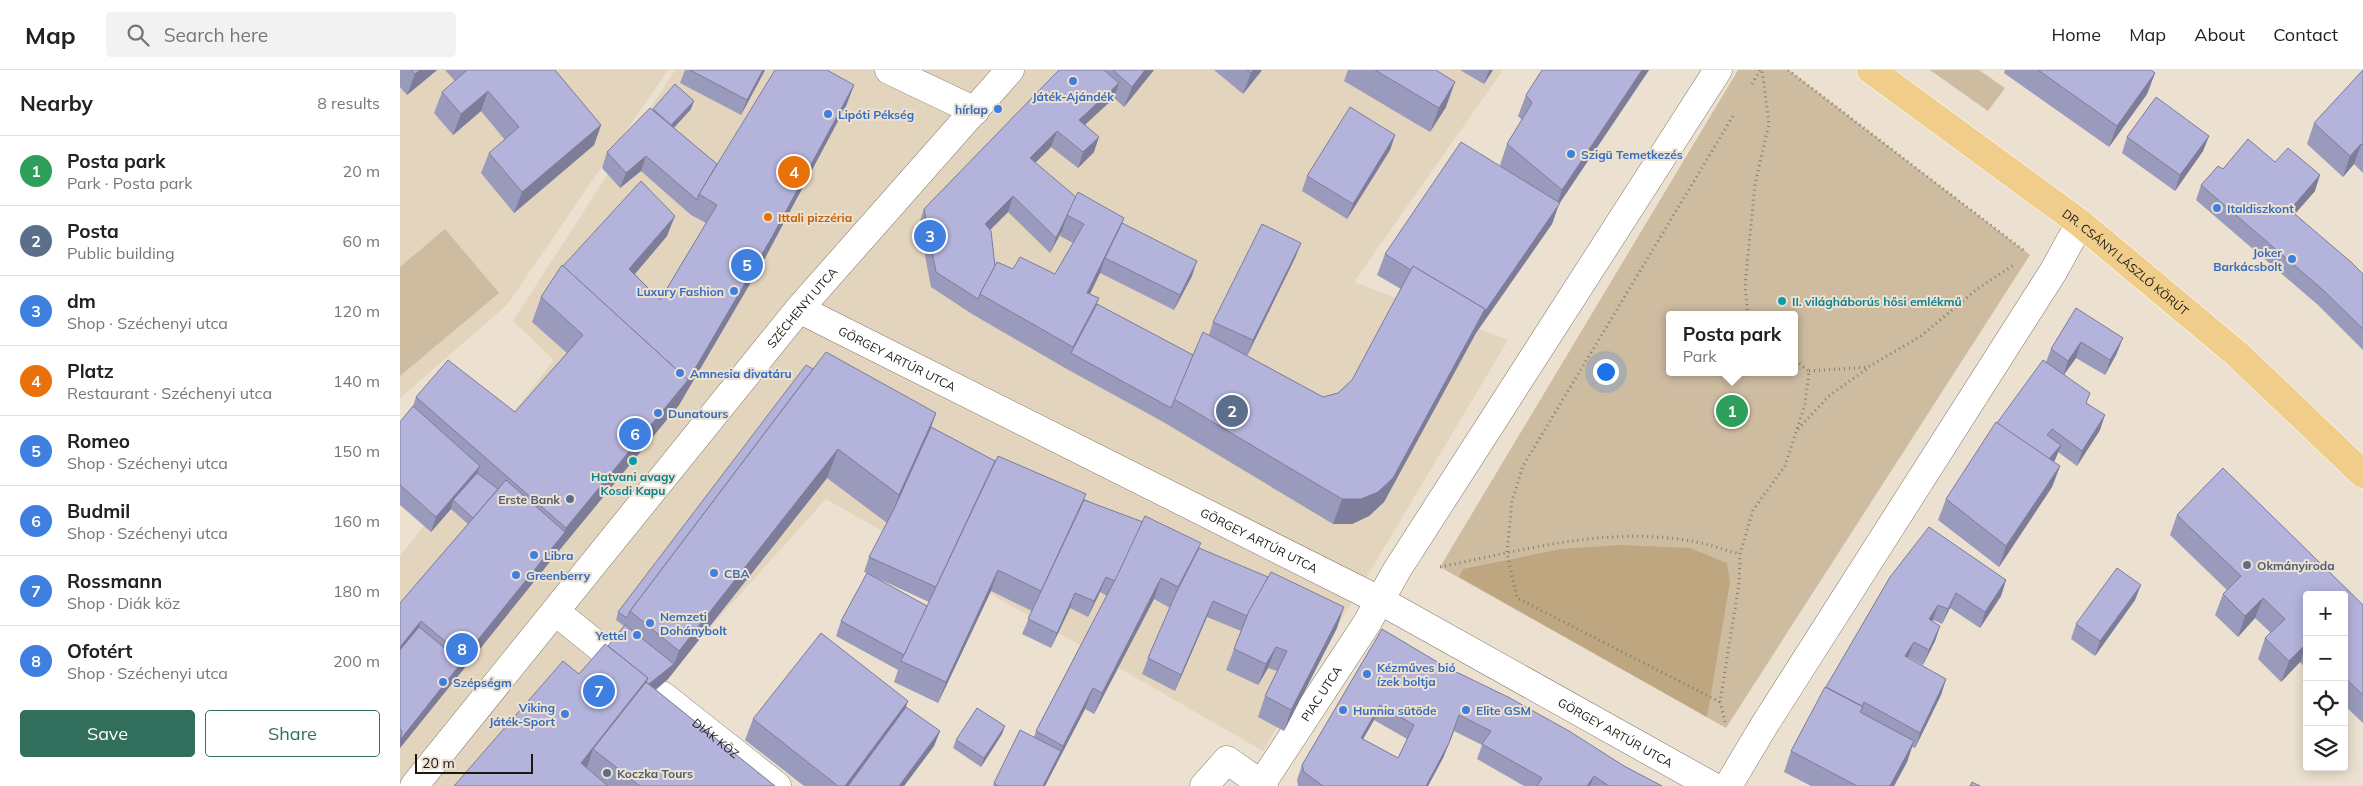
<!DOCTYPE html>
<meta charset="utf-8">
<style>
:root{--surface:#fff;--page:#f2f2f2;--text:#222;--muted:#767676;--line:#e0e0e0;--accent:#316f5c}
body{margin:0;font-family:Mulish,sans-serif;background:var(--page);color:var(--text)}
.controls{position:absolute;right:15px;bottom:15px;display:grid;overflow:hidden;border-radius:5px;box-shadow:0 2px 12px #0003}
.controls button{width:45px;height:45px;display:grid;place-items:center;padding:0;border:0;border-bottom:1px solid var(--line);background:var(--surface);color:var(--text);font:25px sans-serif}
.scale{position:absolute;left:15px;bottom:12px;width:118px;box-sizing:border-box;padding-left:5px;border:2px solid #1c1812;border-top:0;font-size:14px;line-height:18px;white-space:nowrap;color:#1c1812;-webkit-text-stroke:4px #ece1d0;paint-order:stroke}
.you{position:absolute;left:1205px;top:301px;width:18px;height:18px;margin:-12px;border:4px solid #fff;border-radius:50%;background:#1a73e8;box-shadow:0 0 0 8px #1a73e833}
.badge{display:grid;place-items:center;width:32px;height:32px;border-radius:50%;background:var(--accent);color:#fff;font-size:16px;font-weight:700}
.pin{position:absolute;translate:-50% -50%;border:2px solid #fff;box-shadow:0 1px 5px #0006}
.popup{position:absolute;left:1266px;top:241px;width:132px;height:65px;box-sizing:border-box;display:grid;place-content:center;border-radius:5px;background:var(--surface);filter:drop-shadow(0 1px 4px #0005);font-size:16px;white-space:nowrap;color:var(--muted)}
.popup b{font-size:19px;color:var(--text)}
.popup::after{content:'';position:absolute;left:50%;top:100%;margin-left:-10px;border:10px solid transparent;border-top-color:var(--surface)}
.list{margin:0;padding:0;list-style:none}
h2{display:flex;justify-content:space-between;align-items:center;height:65px;margin:0;padding:0 20px;font-size:21px}
h2 small{font-size:16px;font-weight:400;color:var(--muted)}
.list li{display:grid;grid-template-columns:32px 1fr auto;gap:15px;align-items:center;box-sizing:border-box;height:70px;padding:0 20px;border-top:1px solid var(--line)}
.list b{display:block;font-size:19px;white-space:nowrap}
.list p{margin:0;font-size:16px;white-space:nowrap;color:var(--muted)}
.list em{font-size:16px;font-style:normal;color:var(--muted)}
.actions{display:flex;gap:10px;padding:15px 20px}
.actions a{flex:1;padding:11px 0;border:1px solid var(--accent);border-radius:5px;text-align:center;font-size:18px;color:var(--accent)}
.actions .main{background:var(--accent);color:#fff}
.icon{flex:none;width:28px;height:28px;fill:none;stroke:currentColor;stroke-width:2;stroke-linecap:round;stroke-linejoin:round}
.map{position:relative;flex:none;width:1963px;height:716px;overflow:hidden}
header{display:flex;align-items:center;gap:30px;box-sizing:border-box;height:70px;padding:0 25px;background:var(--surface);border-bottom:1px solid var(--line)}
header strong{font-size:24px}
nav{display:flex;gap:28px;margin-inline-start:auto;font-size:18px}
.search{width:350px;height:45px;background:var(--page);display:flex;align-items:center;gap:12px;box-sizing:border-box;padding:0 18px;border-radius:5px;color:var(--muted);font-size:19px}
main{display:flex}
aside{flex:1;background:var(--surface)}
.map>svg:first-child{display:block}
.built{fill:#e3d4be}
.green{fill:#cebca1;fill-rule:evenodd}
.forest{fill:#bea681}
.lines{fill:none;stroke-linecap:round;stroke-linejoin:round}
.minor-casing{stroke:#82786a;stroke-width:29}
.major-casing{stroke:#fff;stroke-width:29}
.path{stroke:#827b6f;stroke-width:3;stroke-dasharray:1 4;stroke-linecap:butt}
.minor{stroke:#fff;stroke-width:28}
.major{stroke:#f0cd8a;stroke-width:28}
.wall{fill:#9a9abc;fill-rule:evenodd}
.shaded-wall{fill:#7d7d99}
.building{fill:#b3b3db;stroke:#7d7d99;fill-rule:evenodd}
.shop-dot{fill:#3f7fe0;stroke:#ece1d0;stroke-width:2}
.food-dot{fill:#e8710a;stroke:#ece1d0;stroke-width:2}
.culture-dot{fill:#0f9aa8;stroke:#ece1d0;stroke-width:2}
.service-dot{fill:#5c6f8a;stroke:#ece1d0;stroke-width:2}
.labels{text-anchor:middle;dominant-baseline:central;stroke-width:4;stroke-linejoin:round;paint-order:stroke}
.shop-label{font-size:12px;font-weight:bold;fill:#366cbe;stroke:#ece1d0;text-anchor:start}
.food-label{font-size:12px;font-weight:bold;fill:#c56008;stroke:#ece1d0;text-anchor:start}
.street-label{font-size:12px;fill:#1c1812;stroke:#ece1d0}
.culture-label{font-size:12px;font-weight:bold;fill:#0d838f;stroke:#ece1d0;text-anchor:start}
.service-label{font-size:12px;font-weight:bold;fill:#4e5e75;stroke:#ece1d0;text-anchor:start}
</style>
<header>
<strong>Map</strong>
<div class="search"><svg class="icon" aria-label="search" viewBox="0 0 24 24"><circle cx="10" cy="10" r="6"/><path d="M15 15l6 6"/></svg>Search here</div>
<nav><a>Home</a><a>Map</a><a>About</a><a>Contact</a></nav>
</header>
<main>
<aside>
<h2>Nearby<small>8 results</small></h2>
<ul class="list">
<li><span class="badge" style="background:#2e9e5b">1</span><div><b>Posta park</b><p>Park · Posta park</p></div><em>20 m</em></li>
<li><span class="badge" style="background:#5c6f8a">2</span><div><b>Posta</b><p>Public building</p></div><em>60 m</em></li>
<li><span class="badge" style="background:#3f7fe0">3</span><div><b>dm</b><p>Shop · Széchenyi utca</p></div><em>120 m</em></li>
<li><span class="badge" style="background:#e8710a">4</span><div><b>Platz</b><p>Restaurant · Széchenyi utca</p></div><em>140 m</em></li>
<li><span class="badge" style="background:#3f7fe0">5</span><div><b>Romeo</b><p>Shop · Széchenyi utca</p></div><em>150 m</em></li>
<li><span class="badge" style="background:#3f7fe0">6</span><div><b>Budmil</b><p>Shop · Széchenyi utca</p></div><em>160 m</em></li>
<li><span class="badge" style="background:#3f7fe0">7</span><div><b>Rossmann</b><p>Shop · Diák köz</p></div><em>180 m</em></li>
<li><span class="badge" style="background:#3f7fe0">8</span><div><b>Ofotért</b><p>Shop · Széchenyi utca</p></div><em>200 m</em></li>
</ul>
<div class="actions"><a class="main">Save</a><a>Share</a></div>
</aside>
<div class="map">
<svg width="1963" height="716" viewBox="0 0 1963 716">
<rect width="100%" height="100%" fill="#ece1d0"/>
<!-- built -->
<g class="built">
<path d="M0 0H268L107 235 0 328Z"/>
<path d="M275 0H1103L954 212 1108 270 863 681 426 429 167 716H0V486L154 290 113 251Z"/>
</g>
<!-- green -->
<g class="green">
<path d="M1338 0H1389L1630 185 1326 658 1040 497ZM1270 245H1394V302H1270Z"/>
<path d="M1530 0H1579L1605 18 1588 41Z"/>
<path d="M45 159 99 223 0 306V197Z"/>
</g>
<!-- forest -->
<path class="forest" d="M1219 475 1290 478 1327 493 1330 512 1307 647 1059 507 1063 499 1161 479Z"/>
<g class="lines">
<defs>
<g id="minor">
<path d="M489 0 575 41"/>
<path id="s1" d="M399 239 981 531 1312 716"/>
<path d="M156 542 208 584"/>
<path id="s2" d="M262 625 377 716"/>
<path id="s3" d="M14 716 399 239 610 0"/>
<path d="M804 716 827 690 864 716"/>
<path id="s4" d="M860 716 967 553 997 500 1318 0"/>
<path d="M1328 716 1365 654 1653 202 1680 153"/>
</g>
<g id="major">
<path id="s5" d="M1471 0 1680 153 1837 284 1963 404"/>
</g>
</defs>
<!-- minor casing -->
<use href="#minor" class="minor-casing"/>
<!-- major casing -->
<use href="#major" class="major-casing"/>
<!-- path -->
<g class="path">
<path d="M1388 0 1626 182"/>
<path d="M1352 14 1360 0"/>
<path d="M1348 245 1345 216 1355 114 1369 54 1362 0"/>
<path d="M1409 301 1468 297 1521 266 1577 219 1615 194"/>
<path d="M1398 359 1429 326 1468 298"/>
<path d="M1040 497C1124 480 1205 456 1292 471 1308 474 1324 480 1340 484"/>
<path d="M1320 632 1117 528 1107 483 1112 431 1123 396 1333 46"/>
<path d="M1325 652 1320 632 1339 514 1340 484 1353 440 1385 396 1405 334 1409 301 1394 290"/>
</g>
<!-- minor -->
<use href="#minor" class="minor"/>
<!-- major -->
<use href="#major" class="major"/>
</g>
<!-- wall -->
<g class="wall">
<path d="M0 0H37L7 25 0 17Z"/>
<path d="M45 0H155L201 55 194 75 114 143 81 103 89 83 105 70 81 41 53 65 34 43 42 22 55 11Z"/>
<path d="M285 0H365L341 45 280 13Z"/>
<path d="M659 0H754L724 37 714 28 685 54 694 82 678 98 651 77 635 93 676 127 724 148 722 153 792 206 774 240 700 203 690 224 699 228 697 234 793 285 809 265 813 252 901 173 895 188 847 286 923 327 938 323 952 310 1001 219 977 205 985 184 1105 100 1100 95 1107 74 1122 50 1118 46 1126 25 1249 0 1159 134 1152 154 1076 263 984 432 969 446 952 454H933L765 353 665 298 572 244 531 217 519 154 524 139ZM608 142 650 183 662 161 660 166 673 173 655 204 613 199 595 196 590 160Z"/>
<path d="M814 0H862L843 24Z"/>
<path d="M948 0H1036L1046 37 1030 62 944 11Z"/>
<path d="M1060 0H1093L1084 14Z"/>
<path d="M1605 0H1751L1755 3 1747 24 1709 77 1604 3Z"/>
<path d="M1963 0V103L1954 94 1943 107 1907 74 1914 53Z"/>
<path d="M454 15 446 36 365 188 279 335 157 483 0 678V533L68 454 51 439 31 462 0 435V352L13 336 16 327 115 342 167 283 132 252 141 227 163 196 267 166 235 204 260 230 306 153 291 145 241 101 220 118 202 98 207 82 253 39H291L274 58 317 94Z"/>
<path d="M995 65 990 80 947 149 902 121 907 106Z"/>
<path d="M1809 66 1803 81 1775 121 1722 83 1727 67Z"/>
<path d="M1875 92 1915 121 1895 144 1963 204V280L1918 235 1796 130 1801 115Z"/>
<path d="M1676 238 1717 283 1705 305 1676 288 1664 304 1687 333 1700 360 1677 396 1658 382 1654 392 1660 396 1652 417 1599 497 1538 450 1546 429 1597 353 1646 292 1651 279Z"/>
<path d="M413 299 536 343 531 357 595 391 799 478 937 558 884 661 858 647 865 626 877 601 868 598 858 615 826 600 841 561 807 547 775 621 742 604 748 588 770 538 754 529 694 644 685 639 645 716H593L594 713 634 667 636 661 707 526 700 522 688 547 670 538 651 578 622 564 632 541 591 521 538 633 494 612 498 600 436 566 441 551 467 503 464 502 469 487 487 453 427 408 268 609 256 620 375 716H54L179 604 208 576 224 556 216 550 218 542ZM468 504 529 532 527 536Z"/>
<path d="M1823 398 1963 535V653L1944 635V525H1907V599L1900 592 1881 612 1858 589 1865 568 1871 563 1855 548 1838 567 1815 545 1823 524 1827 520 1770 465 1777 445Z"/>
<path d="M1490 507 1606 510 1601 526 1580 558 1550 538 1542 554 1533 550 1532 551 1540 556 1535 571 1523 595 1508 587V588L1546 609 1541 625 1515 678 1512 677 1507 692 1494 716H1411L1384 702 1391 681 1426 617Z"/>
<path d="M1735 530 1695 586 1671 569 1676 554Z"/>
<path d="M982 559 1044 596 1224 696 1262 716H1124L1077 689 1082 675 1054 661 1043 688 1028 716H898L897 710 902 695ZM974 650 1007 669 998 688 963 669Z"/>
<path d="M506 637 540 661 534 676 504 716H404L345 670 353 649Z"/>
<path d="M602 664 581 697 553 678 556 670Z"/>
</g>
<!-- shaded-wall -->
<g class="shaded-wall">
<path d="M20 0H37L7 25 15 4Z"/>
<path d="M363 0H365L341 45 347 30Z"/>
<path d="M745 0H754L724 37 732 17Z"/>
<path d="M853 0H862L843 24 851 3Z"/>
<path d="M1089 0H1093L1084 14Z"/>
<path d="M1242 0H1249L1159 134 1152 154 1076 263 984 432 969 446 952 454H933L942 429 1085 239 1155 140 1162 120Z"/>
<path d="M1755 3 1747 24 1709 77 1717 56Z"/>
<path d="M1055 12 1046 37 1030 62 1039 38Z"/>
<path d="M719 13 714 28 674 65 679 50Z"/>
<path d="M454 15 446 36 365 188 279 335 157 483 166 458Z"/>
<path d="M88 21 81 41 53 65 61 44Z"/>
<path d="M294 31 291 39 268 64 271 55Z"/>
<path d="M201 55 194 75 114 143 122 122Z"/>
<path d="M657 61 651 77 624 104 630 88Z"/>
<path d="M995 65 990 80 947 149 953 134Z"/>
<path d="M1809 66 1803 81 1775 121 1780 105Z"/>
<path d="M699 67 694 82 678 98 683 82Z"/>
<path d="M1961 74 1954 94 1943 107 1950 86Z"/>
<path d="M246 86 241 101 220 118 226 103Z"/>
<path d="M1920 105 1915 121 1885 155 1890 140Z"/>
<path d="M613 126 608 142 580 170 585 154Z"/>
<path d="M275 146 267 166 222 219 229 199Z"/>
<path d="M667 146 662 161 650 183 656 168Z"/>
<path d="M724 148 717 168 705 188 700 203 680 244 687 223Z"/>
<path d="M901 173 895 188 847 286 853 270Z"/>
<path d="M797 191 792 206 774 240 780 225Z"/>
<path d="M1723 268 1717 283 1705 305 1710 290Z"/>
<path d="M1681 272 1676 288 1663 306 1668 291Z"/>
<path d="M536 343 526 372 489 454 499 425Z"/>
<path d="M1705 345 1700 360 1677 396 1682 381Z"/>
<path d="M1661 375 1655 390 1640 408 1646 393Z"/>
<path d="M438 379 427 408 268 609 239 633 244 618 274 594 279 581Z"/>
<path d="M80 396 74 411 53 430 51 439 31 462 36 447Z"/>
<path d="M1660 396 1652 417 1599 497 1606 476Z"/>
<path d="M165 462 157 483 0 678V670L62 592 64 587Z"/>
<path d="M598 500 591 521 538 633 546 612Z"/>
<path d="M706 507 700 522 688 547 694 531Z"/>
<path d="M761 508 754 529 694 644 702 623Z"/>
<path d="M1606 510 1601 526 1580 558 1585 542Z"/>
<path d="M1741 515 1735 530 1695 586 1700 571Z"/>
<path d="M675 523 670 538 651 578 657 563Z"/>
<path d="M1556 523 1550 538 1542 554 1548 539Z"/>
<path d="M1863 528 1855 548 1838 567 1845 546Z"/>
<path d="M813 531 807 547 775 621 781 605Z"/>
<path d="M1538 535 1533 550 1524 564 1529 549Z"/>
<path d="M944 537 937 558 884 661 891 640Z"/>
<path d="M21 551 14 572 0 589V577Z"/>
<path d="M1540 556 1535 571 1523 595 1529 580Z"/>
<path d="M1514 572 1508 587 1500 602 1505 586Z"/>
<path d="M1907 573 1900 592 1881 612 1889 591Z"/>
<path d="M876 577 868 598 858 615 866 594Z"/>
<path d="M248 608 239 633 193 679 186 700 181 693Z"/>
<path d="M1546 609 1541 625 1515 678 1520 663Z"/>
<path d="M693 618 685 639 645 716H643Z"/>
<path d="M508 631 501 652 453 716H445Z"/>
<path d="M980 635 974 650 955 683 961 668Z"/>
<path d="M605 656 602 664 581 697 584 688Z"/>
<path d="M540 661 534 676 504 716H499Z"/>
<path d="M1054 661 1043 688 1028 716H1026Z"/>
<path d="M1514 671 1507 692 1494 716H1490Z"/>
<path d="M1194 706 1190 716H1187Z"/>
</g>
<!-- building -->
<g class="building">
<path d="M11 0H20L15 4Z"/>
<path d="M67 0H155L201 55 122 122 89 83 119 57 88 21 61 44 42 22Z"/>
<path d="M290 0H363L347 30Z"/>
<path d="M375 0H427L454 15 372 167 286 314 288 310 163 196 241 111 275 146 229 199 260 230 317 135 299 124Z"/>
<path d="M659 0H704L719 13 679 50 699 67 683 82 657 61 630 88 676 127 656 168 613 126 585 154 591 161 595 196 580 224 578 229 536 202 524 139Z"/>
<path d="M713 0H745L732 17Z"/>
<path d="M847 0H853L851 3Z"/>
<path d="M975 0H1036L1055 12 1039 38Z"/>
<path d="M1142 0H1242L1162 120 1107 74 1132 33 1126 25Z"/>
<path d="M1638 0H1751L1755 3 1717 56Z"/>
<path d="M1963 0V75L1961 74 1950 86 1914 53Z"/>
<path d="M275 14 294 31 271 55 253 39Z"/>
<path d="M1756 27 1809 66 1780 105 1727 67Z"/>
<path d="M950 37 995 65 953 134 907 106Z"/>
<path d="M250 38 317 94 299 124 297 130 246 86 226 103 207 82Z"/>
<path d="M1848 69 1875 92 1888 78 1920 105 1890 140 1951 192 1963 204V259L1923 220 1801 115 1818 96 1823 99Z"/>
<path d="M1061 72 1160 133 1084 243 1085 239 1013 196 1011 200 985 184Z"/>
<path d="M678 122 724 148 687 223 699 228 673 277 580 224 597 192 613 199 620 187 655 204 684 154 667 145Z"/>
<path d="M722 153 797 191 780 225 705 188Z"/>
<path d="M862 154 901 173 853 270 813 252Z"/>
<path d="M162 195 288 310 166 458 16 327 48 290 115 342 183 265 141 227Z"/>
<path d="M1013 196 1085 239 993 408 978 422 961 429H942L774 329 803 262 923 327 938 323 952 310Z"/>
<path d="M697 234 793 285 771 338 671 283Z"/>
<path d="M1676 238 1723 268 1710 290 1681 272 1668 291 1651 279Z"/>
<path d="M426 282 536 343 499 425 438 379 279 581 230 541Z"/>
<path d="M1643 290 1690 323 1686 333 1705 345 1682 381 1652 359 1647 365 1661 375 1649 389 1597 353Z"/>
<path d="M406 295 413 299 230 541 227 548 218 542Z"/>
<path d="M13 336 80 396 36 447 0 415V352Z"/>
<path d="M1596 352 1660 396 1606 476 1546 429Z"/>
<path d="M531 357 595 391 536 517 469 487 494 439Z"/>
<path d="M598 386 686 424 641 521 598 500 546 612 501 591Z"/>
<path d="M1823 398 1963 535V625L1944 607V525H1907V573L1889 591 1865 568 1885 549 1863 528 1845 546 1823 524 1841 506 1777 445Z"/>
<path d="M77 403 98 419 73 448 53 430Z"/>
<path d="M106 410 165 462 64 587 21 551 0 577V533Z"/>
<path d="M684 430 743 452 715 511 706 507 694 531 675 523 657 563 628 549Z"/>
<path d="M745 446 801 473 778 517 761 508 702 623 693 618 663 676 636 661 717 506Z"/>
<path d="M1529 457 1606 510 1585 542 1556 523 1548 539 1538 535 1529 549 1540 556 1529 580 1514 572 1505 586 1546 609 1520 663 1464 632 1462 636 1426 617 1490 507Z"/>
<path d="M799 478 868 507 847 546 813 531 781 605 748 588 776 523Z"/>
<path d="M1717 498 1741 515 1700 571 1676 554Z"/>
<path d="M871 502 944 537 891 640 865 626 887 581 876 577 866 594 834 579 849 541Z"/>
<path d="M467 503 527 536 504 585 441 551Z"/>
<path d="M225 555 274 594 249 614 246 612 248 608 208 576Z"/>
<path d="M19 557 62 592 0 670 2 661 0 659V580Z"/>
<path d="M982 559 1044 596 1108 627 1169 661 1224 696 1262 716H1209L1194 706 1187 716H1137L1142 708 1082 674 1091 661 1059 645 1049 673 1026 716H923L904 702 902 695ZM980 635 1014 655 998 688 961 668Z"/>
<path d="M421 563 508 631 445 716H438L353 649Z"/>
<path d="M205 574 248 608 181 693 208 716H54L163 591 179 604Z"/>
<path d="M246 612 375 716H240L193 679Z"/>
<path d="M1425 617 1463 637 1460 642 1514 671 1490 716H1457L1391 681Z"/>
<path d="M506 637 540 661 499 716H448Z"/>
<path d="M577 638 605 656 584 688 556 670Z"/>
<path d="M620 660 661 681 643 716H598L594 713Z"/>
<path d="M1572 712 1580 716H1570Z"/>
</g>
<!-- markers -->
<g class="shop-dot">
<circle cx="673" cy="11" r="5"/>
<circle cx="598" cy="39" r="5"/>
<circle cx="428" cy="44" r="5"/>
<circle cx="1171" cy="84" r="5"/>
<circle cx="1817" cy="138" r="5"/>
<circle cx="1892" cy="189" r="5"/>
<circle cx="334" cy="221" r="5"/>
<circle cx="280" cy="303" r="5"/>
<circle cx="258" cy="343" r="5"/>
<circle cx="134" cy="485" r="5"/>
<circle cx="314" cy="503" r="5"/>
<circle cx="116" cy="505" r="5"/>
<circle cx="250" cy="553" r="5"/>
<circle cx="237" cy="565" r="5"/>
<circle cx="967" cy="604" r="5"/>
<circle cx="43" cy="612" r="5"/>
<circle cx="943" cy="640" r="5"/>
<circle cx="1066" cy="640" r="5"/>
<circle cx="165" cy="644" r="5"/>
</g>
<circle class="food-dot" cx="368" cy="147" r="5"/>
<g class="culture-dot">
<circle cx="1382" cy="231" r="5"/>
<circle cx="233" cy="391" r="5"/>
</g>
<g class="service-dot">
<circle cx="170" cy="429" r="5"/>
<circle cx="1847" cy="495" r="5"/>
<circle cx="207" cy="703" r="5"/>
</g>
<g class="labels">
<!-- shop labels -->
<g class="shop-label">
<text x="673" y="26" text-anchor="middle">Játék-Ajándék</text>
<text x="588" y="39" text-anchor="end">hírlap</text>
<text x="438" y="44">Lipóti Pékség</text>
<text x="1181" y="84">Szigü Temetkezés</text>
<text x="1827" y="138">Italdiszkont</text>
<text x="1882" y="182" text-anchor="end">Joker<tspan x="1882" dy="14">Barkácsbolt</tspan></text>
<text x="324" y="221" text-anchor="end">Luxury Fashion</text>
<text x="290" y="303">Amnesia divatáru</text>
<text x="268" y="343">Dunatours</text>
<text x="144" y="485">Libra</text>
<text x="324" y="503">CBA</text>
<text x="126" y="505">Greenberry</text>
<text x="260" y="546">Nemzeti<tspan x="260" dy="14">Dohánybolt</tspan></text>
<text x="227" y="565" text-anchor="end">Yettel</text>
<text x="977" y="597">Kézműves bió<tspan x="977" dy="14">ízek boltja</tspan></text>
<text x="53" y="612">Szépségm</text>
<text x="155" y="637" text-anchor="end">Viking<tspan x="155" dy="14">Játék-Sport</tspan></text>
<text x="953" y="640">Hunnia sütöde</text>
<text x="1076" y="640">Elite GSM</text>
</g>
<!-- food labels -->
<g class="food-label">
<text x="378" y="147">Ittali pizzéria</text>
</g>
<!-- street labels -->
<g class="street-label">
<text stroke="none"><textPath href="#s5" startOffset="319">DR. CSÁNYI LÁSZLÓ KÖRÚT</textPath></text>
<text stroke="none"><textPath href="#s3" startOffset="616">SZÉCHENYI UTCA</textPath></text>
<text stroke="none"><textPath href="#s1" startOffset="110">GÖRGEY ARTÚR UTCA</textPath></text>
<text stroke="none"><textPath href="#s1" startOffset="515">GÖRGEY ARTÚR UTCA</textPath></text>
<text stroke="none"><textPath href="#s4" startOffset="111">PIAC UTCA</textPath></text>
<text stroke="none"><textPath href="#s1" startOffset="920">GÖRGEY ARTÚR UTCA</textPath></text>
<text stroke="none"><textPath href="#s2" startOffset="69">DIÁK KÖZ</textPath></text>
</g>
<!-- culture labels -->
<g class="culture-label">
<text x="1392" y="231">II. világháborús hősi emlékmű</text>
<text x="233" y="406" text-anchor="middle">Hatvani avagy<tspan x="233" dy="14">Kosdi Kapu</tspan></text>
</g>
<!-- service labels -->
<g class="service-label">
<text x="160" y="429" text-anchor="end">Erste Bank</text>
<text x="1857" y="495">Okmányiroda</text>
<text x="217" y="703">Koczka Tours</text>
</g>
</g>
</svg>
<div class="controls">
<button>+</button>
<button>−</button>
<button><svg class="icon" aria-label="locate" viewBox="0 0 24 24"><circle cx="12" cy="12" r="6"/><path d="M12 2v4M12 18v4M2 12h4M18 12h4"/></svg></button>
<button><svg class="icon" aria-label="layers" viewBox="0 0 24 24"><path d="M12 4l9 5-9 5-9-5zM3 14l9 5 9-5"/></svg></button>
</div>
<div class="scale">20 m</div>
<div class="you"></div>
<div class="pin badge" style="left:1332px;top:341px;background:#2e9e5b">1</div>
<div class="popup"><b>Posta park</b>Park</div>
<div class="pin badge" style="left:832px;top:341px;background:#5c6f8a">2</div>
<div class="pin badge" style="left:530px;top:166px;background:#3f7fe0">3</div>
<div class="pin badge" style="left:394px;top:102px;background:#e8710a">4</div>
<div class="pin badge" style="left:347px;top:195px;background:#3f7fe0">5</div>
<div class="pin badge" style="left:235px;top:364px;background:#3f7fe0">6</div>
<div class="pin badge" style="left:199px;top:621px;background:#3f7fe0">7</div>
<div class="pin badge" style="left:62px;top:579px;background:#3f7fe0">8</div>
</div>
</main>
